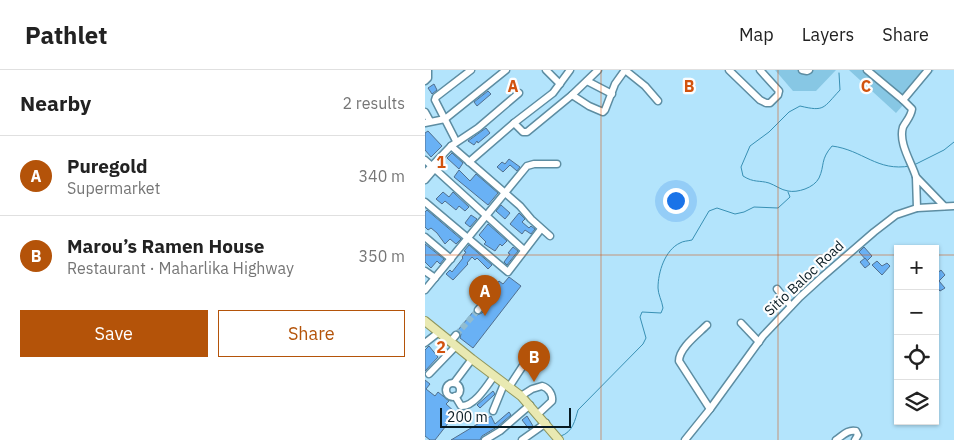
<!DOCTYPE html>
<meta charset="utf-8">
<style>
:root{--surface:#fff;--page:#f6f6f6;--text:#222;--muted:#767676;--line:#e0e0e0;--accent:#b45309}
body{margin:0;font-family:"IBM Plex Sans",sans-serif;background:var(--page);color:var(--text)}
.controls{position:absolute;right:15px;bottom:15px;display:grid;overflow:hidden;border-radius:0px;box-shadow:0 1px 4px #0004}
.controls button{width:45px;height:45px;display:grid;place-items:center;padding:0;border:0;border-bottom:1px solid var(--line);background:var(--surface);color:var(--text);font:25px sans-serif}
.scale{position:absolute;left:15px;bottom:12px;width:131px;box-sizing:border-box;padding-left:5px;border:2px solid #071a22;border-top:0;font-size:14px;line-height:18px;white-space:nowrap;color:#071a22;-webkit-text-stroke:4px #fdfdfd;paint-order:stroke}
.you{position:absolute;left:250px;top:130px;width:18px;height:18px;margin:-12px;border:4px solid #fff;border-radius:50%;background:#1a73e8;box-shadow:0 0 0 8px #1a73e833}
.badge{display:grid;place-items:center;width:32px;height:32px;border-radius:50%;background:var(--accent);color:#fff;font-size:16px;font-weight:700}
.pin{position:absolute;translate:-50% -41px;filter:drop-shadow(0 1px 2px #0008)}
.pin::after{content:'';position:absolute;top:26px;width:18px;height:15px;background:inherit;clip-path:polygon(0 0,100% 0,50% 100%)}
.list{margin:0;padding:0;list-style:none}
h2{display:flex;justify-content:space-between;align-items:center;height:65px;margin:0;padding:0 20px;font-size:21px}
h2 small{font-size:16px;font-weight:400;color:var(--muted)}
.list li{display:grid;grid-template-columns:32px 1fr auto;gap:15px;align-items:center;box-sizing:border-box;height:80px;padding:0 20px;border-top:1px solid var(--line)}
.list b{display:block;font-size:19px;white-space:nowrap}
.list p{margin:0;font-size:16px;white-space:nowrap;color:var(--muted)}
.list em{font-size:16px;font-style:normal;color:var(--muted)}
.actions{display:flex;gap:10px;padding:15px 20px}
.actions a{flex:1;padding:11px 0;border:1px solid var(--accent);border-radius:0px;text-align:center;font-size:18px;color:var(--accent)}
.actions .main{background:var(--accent);color:#fff}
.icon{flex:none;width:28px;height:28px;fill:none;stroke:currentColor;stroke-width:2;stroke-linecap:round;stroke-linejoin:round}
.map{position:relative;flex:none;width:529px;height:370px;overflow:hidden}
header{display:flex;align-items:center;gap:30px;box-sizing:border-box;height:70px;padding:0 25px;background:var(--surface);border-bottom:1px solid var(--line)}
header strong{font-size:24px}
nav{display:flex;gap:28px;margin-inline-start:auto;font-size:18px}
main{display:flex}
aside{flex:1;background:var(--surface)}
.map>svg:first-child{display:block}
.green{fill:#87c7e4}
.lines{fill:none;stroke-linecap:round;stroke-linejoin:round}
.stream{stroke:#3890b4;stroke-width:1}
.building{fill:#69b1f5;stroke:#506f8e}
.minor-tunnel{stroke:#91bcd0;stroke-width:6;stroke-dasharray:6 3;stroke-linecap:butt}
.minor-casing{stroke:#5d8da2;stroke-width:9}
.major-casing{stroke:#90975e;stroke-width:10}
.minor{stroke:#fff;stroke-width:6}
.major{stroke:#e9e9b2;stroke-width:8}
.grid{fill:none;stroke:#d2530e;stroke-width:1;stroke-opacity:0.55}
.labels{text-anchor:middle;dominant-baseline:central;stroke-width:4.5;stroke-linejoin:round;paint-order:stroke}
.street-label{font-size:14px;fill:#071a22;stroke:#fdfdfd}
.grid-label{font-size:16px;text-anchor:middle;font-weight:bold;fill:#d2530e;stroke:#fdfdfd;stroke-width:4.5;stroke-linejoin:round;paint-order:stroke}
</style>
<header>
<strong>Pathlet</strong>
<nav><a>Map</a><a>Layers</a><a>Share</a></nav>
</header>
<main>
<aside>
<h2>Nearby<small>2 results</small></h2>
<ul class="list">
<li><span class="badge">A</span><div><b>Puregold</b><p>Supermarket</p></div><em>340 m</em></li>
<li><span class="badge">B</span><div><b>Marou’s Ramen House</b><p>Restaurant · Maharlika Highway</p></div><em>350 m</em></li>
</ul>
<div class="actions"><a class="main">Save</a><a>Share</a></div>
</aside>
<div class="map">
<svg width="529" height="370" viewBox="0 0 529 370">
<rect width="100%" height="100%" fill="#b3e4fc"/>
<!-- green -->
<g class="green">
<path d="M350 0H411L391 21H368Z"/>
<path d="M424 0H509L471 43Z"/>
</g>
<g class="lines">
<!-- stream -->
<g class="stream">
<path d="M414 3 415 20C398 38 400 42 375 36L364 42 344 62 325 76 316 97 318 106C329 113 334 110 344 113 350 115 356 120 363 121 372 123 389 118 394 108 400 95 395 90 407 76 438 80 452 102 485 96"/>
<path d="M489 95 519 80 529 72"/>
<path d="M136 366C148 362 150 350 153 340L218 274 221 268 215 247 217 242 236 243 238 238C237 231 233 224 233 218 233 202 240 180 255 173 258 171 263 171 267 170L284 141 292 138 310 144 319 142 329 137 353 138 365 127 363 122"/>
</g>
</g>
<!-- building -->
<g class="building">
<path d="M9 14 12 20 7 24 3 18Z"/>
<path d="M63 21 66 24 52 36 49 32Z"/>
<path d="M61 58 65 63 53 73 52 71 49 75 43 71Z"/>
<path d="M3 61 17 76 6 87 0 80V63Z"/>
<path d="M27 83 38 93 34 99 22 88Z"/>
<path d="M84 89 95 97 92 101 85 95 78 102 72 97 77 92 80 94Z"/>
<path d="M34 100 45 111 51 104 73 123 63 135 29 107Z"/>
<path d="M18 122 24 127 28 122 44 137 40 141 34 136 31 140 20 131 17 134 11 129Z"/>
<path d="M76 135 85 143 80 149 71 141Z"/>
<path d="M2 140 36 169 31 174 25 169 20 174 12 163 6 158 3 160 0 157V142Z"/>
<path d="M94 143 100 149 97 152 104 158 106 156 110 159 106 164 100 160 97 164 85 154Z"/>
<path d="M46 145 52 149 45 157 40 153Z"/>
<path d="M63 154 82 171 77 176 75 174 70 181 59 174 61 172 54 165Z"/>
<path d="M0 174 19 189 15 194 12 191 6 198 0 192Z"/>
<path d="M44 175 67 195 63 199 52 188 50 190 47 187 42 193 43 194 28 210 21 204 25 200 27 202 38 188 37 187 41 182 39 181Z"/>
<path d="M88 177 93 181 82 195 79 192 85 184 83 183Z"/>
<path d="M439 177 447 186 442 191 434 182Z"/>
<path d="M440 188 445 194 440 198 435 192Z"/>
<path d="M452 191 457 196 462 193 465 196 457 205 447 195Z"/>
<path d="M516 200 520 205 514 211 520 218 515 221 510 215V205Z"/>
<path d="M84 207 96 216 48 278 35 268 36 264 33 260 48 242 52 245 57 243 75 222 74 218 70 216 74 211 78 214Z"/>
<path d="M4 276 13 287 0 301V280Z"/>
<path d="M0 310 5 314 1 319 10 326 13 322 24 331 21 334 31 343 10 370H5L0 366Z"/>
<path d="M68 321 70 324 69 325 55 338 52 335Z"/>
<path d="M84 342 86 345 72 357 57 366 55 370H26L66 346 70 354Z"/>
<path d="M102 346 108 356 104 359 97 350Z"/>
</g>
<g class="lines">
<!-- minor-tunnel -->
<path class="minor-tunnel" d="M31 265 53 240"/>
<defs>
<g id="minor">
<path d="M121 0 135 14"/>
<path d="M200 0 220 16 233 31"/>
<path d="M304 0 335 30 341 33H345L353 25 354 21 335 0"/>
<path d="M377 0 382 1 384 0"/>
<path d="M442 0 478 30 487 39C486 47 481 51 478 57 473 73 487 93 491 107"/>
<path d="M0 11 3 8V0"/>
<path d="M162 11 187 24"/>
<path d="M147 25 164 36 178 42 180 40 190 14 200 0"/>
<path d="M478 30 503 0"/>
<path d="M0 42 5 51"/>
<path d="M0 53 20 49 81 0"/>
<path d="M89 53 98 62H102L147 25 173 0"/>
<path d="M31 71 10 30 11 27 46 0"/>
<path d="M26 76 95 136 106 149 125 166"/>
<path d="M0 90 99 180"/>
<path d="M44 92 89 53 128 23 145 0"/>
<path d="M0 103 26 76 53 58 94 23"/>
<path d="M0 110 12 96"/>
<path d="M0 132 83 202 116 159"/>
<path d="M492 138 491 107 519 136"/>
<path d="M0 167 26 189"/>
<path d="M0 201 10 208"/>
<path d="M352 219 366 236"/>
<path d="M0 220 102 96 109 94H132"/>
<path d="M53 240 70 221"/>
<path d="M316 253 334 272"/>
<path d="M282 255C273 264 254 278 254 291L285 339"/>
<path d="M25 272 31 265"/>
<path d="M0 273 14 262"/>
<path d="M4 304 31 276"/>
<path d="M29 313 47 289"/>
<circle cx="28" cy="320" r="7"/>
<path d="M84 317 101 291"/>
<path d="M30 326 36 336C49 337 62 316 69 306"/>
<path d="M96 326 107 319 117 316C124 318 128 325 127 331L113 344"/>
<path d="M68 341 79 314"/>
<path d="M60 370 75 361 105 335"/>
<path d="M97 370 121 353"/>
<path d="M260 370 285 339 338 266 375 227 397 207 449 162 471 145 492 138 529 136"/>
<path d="M411 370C417 366 423 359 431 361L433 365 430 370"/>
</g>
<path id="major" d="M0 251 47 289 96 326 134 370"/>
</defs>
<!-- minor casing -->
<use href="#minor" class="minor-casing"/>
<!-- major casing -->
<use href="#major" class="major-casing"/>
<!-- minor -->
<use href="#minor" class="minor"/>
<!-- major -->
<use href="#major" class="major"/>
</g>
<!-- grid -->
<path class="grid" d="M176 0V370M353 0V370M0 185H473M510 185H529"/>
<g class="labels">
<!-- street labels -->
<g class="street-label">
<text transform="translate(379 208) rotate(-43)">Sitio Baloc Road</text>
</g>
</g>
<g class="grid-label">
<text x="88" y="22">A</text>
<text x="264" y="22">B</text>
<text x="441" y="22">C</text>
<text x="16" y="98">1</text>
<text x="16" y="283">2</text>
</g>
</svg>
<div class="controls">
<button>+</button>
<button>−</button>
<button><svg class="icon" aria-label="locate" viewBox="0 0 24 24"><circle cx="12" cy="12" r="6"/><path d="M12 2v4M12 18v4M2 12h4M18 12h4"/></svg></button>
<button><svg class="icon" aria-label="layers" viewBox="0 0 24 24"><path d="M12 4l9 5-9 5-9-5zM3 14l9 5 9-5"/></svg></button>
</div>
<div class="scale">200 m</div>
<div class="you"></div>
<div class="pin badge" style="left:60px;top:246px">A</div>
<div class="pin badge" style="left:109px;top:312px">B</div>
</div>
</main>
